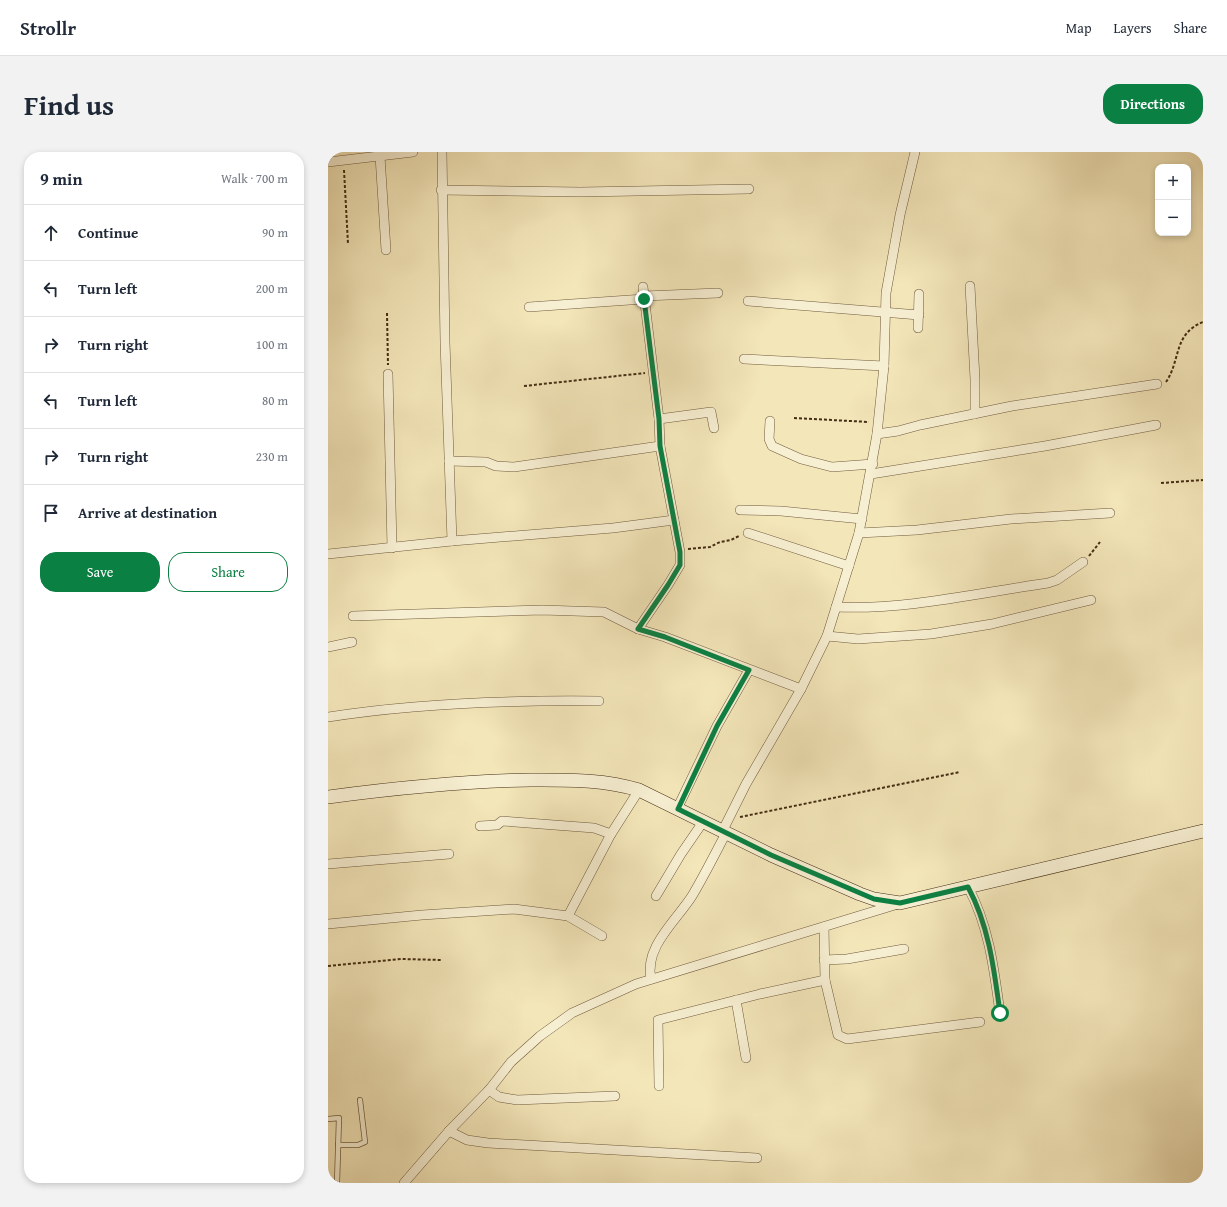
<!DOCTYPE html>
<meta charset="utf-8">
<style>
:root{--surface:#fff;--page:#f2f2f3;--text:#1f2937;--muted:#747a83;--line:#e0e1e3;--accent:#0b8043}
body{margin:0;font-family:"Gentium Book Plus",serif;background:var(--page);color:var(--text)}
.controls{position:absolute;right:12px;top:12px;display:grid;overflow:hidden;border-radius:8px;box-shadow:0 2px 6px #0003}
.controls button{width:36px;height:36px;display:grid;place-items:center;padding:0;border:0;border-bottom:1px solid var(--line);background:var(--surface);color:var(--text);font:20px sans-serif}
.stop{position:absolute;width:12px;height:12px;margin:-9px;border:3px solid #0b8043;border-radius:50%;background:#fff}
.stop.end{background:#0b8043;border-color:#fff;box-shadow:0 1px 4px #0008}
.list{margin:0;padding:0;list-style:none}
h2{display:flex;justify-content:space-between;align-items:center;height:52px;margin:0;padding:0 16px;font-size:17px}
h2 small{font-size:13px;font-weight:400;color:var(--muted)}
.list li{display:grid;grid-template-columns:26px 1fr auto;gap:12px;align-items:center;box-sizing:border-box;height:56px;padding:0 16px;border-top:1px solid var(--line)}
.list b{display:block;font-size:15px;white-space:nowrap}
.list em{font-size:13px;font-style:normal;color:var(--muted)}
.actions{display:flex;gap:8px;padding:12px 16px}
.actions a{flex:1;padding:9px 0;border:1px solid var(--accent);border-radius:16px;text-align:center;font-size:14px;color:var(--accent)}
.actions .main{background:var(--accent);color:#fff}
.icon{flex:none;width:22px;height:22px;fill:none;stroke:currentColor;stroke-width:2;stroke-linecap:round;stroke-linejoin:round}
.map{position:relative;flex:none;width:875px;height:1031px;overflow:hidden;border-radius:16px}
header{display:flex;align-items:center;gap:24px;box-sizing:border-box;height:56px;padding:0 20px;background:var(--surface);border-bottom:1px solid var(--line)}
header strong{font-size:19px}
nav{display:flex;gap:22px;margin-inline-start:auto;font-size:14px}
.intro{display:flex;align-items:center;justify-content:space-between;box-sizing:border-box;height:96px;padding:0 24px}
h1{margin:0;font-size:28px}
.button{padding:10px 18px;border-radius:16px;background:var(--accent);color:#fff;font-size:14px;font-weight:700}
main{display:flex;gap:24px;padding:0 24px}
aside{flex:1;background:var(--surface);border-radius:16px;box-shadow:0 2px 6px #0003}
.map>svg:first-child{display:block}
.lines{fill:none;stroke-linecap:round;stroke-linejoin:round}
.service-casing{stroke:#705b3d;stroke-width:6}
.minor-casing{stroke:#705b3d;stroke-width:10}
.secondary-casing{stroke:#442d14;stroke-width:14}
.path{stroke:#442d14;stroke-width:2;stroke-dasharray:3 2;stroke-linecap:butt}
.service{stroke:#f7efd2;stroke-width:4.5}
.minor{stroke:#f7efd2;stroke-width:9}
.secondary{stroke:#f7efd2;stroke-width:13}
.route{stroke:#0b8043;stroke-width:5}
</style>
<header>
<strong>Strollr</strong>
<nav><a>Map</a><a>Layers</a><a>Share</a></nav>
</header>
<div class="intro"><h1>Find us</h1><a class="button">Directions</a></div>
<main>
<aside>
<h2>9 min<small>Walk · 700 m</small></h2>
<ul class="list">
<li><svg class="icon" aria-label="ahead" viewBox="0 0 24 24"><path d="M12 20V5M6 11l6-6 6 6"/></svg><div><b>Continue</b></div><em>90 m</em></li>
<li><svg class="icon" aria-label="left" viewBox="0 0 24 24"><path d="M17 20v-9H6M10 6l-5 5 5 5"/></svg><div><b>Turn left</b></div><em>200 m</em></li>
<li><svg class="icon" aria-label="right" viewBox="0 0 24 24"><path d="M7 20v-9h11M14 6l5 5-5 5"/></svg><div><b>Turn right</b></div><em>100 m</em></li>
<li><svg class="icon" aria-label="left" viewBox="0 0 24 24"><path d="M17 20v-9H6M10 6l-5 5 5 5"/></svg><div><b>Turn left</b></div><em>80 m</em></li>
<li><svg class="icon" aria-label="right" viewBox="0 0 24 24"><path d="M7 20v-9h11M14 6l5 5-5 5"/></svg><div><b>Turn right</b></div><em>230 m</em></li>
<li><svg class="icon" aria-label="arrive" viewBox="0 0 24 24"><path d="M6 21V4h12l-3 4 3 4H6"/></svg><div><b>Arrive at destination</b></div></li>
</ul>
<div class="actions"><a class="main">Save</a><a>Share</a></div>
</aside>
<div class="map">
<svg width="875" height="1031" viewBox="0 0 875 1031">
<rect width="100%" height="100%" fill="#f3e6b9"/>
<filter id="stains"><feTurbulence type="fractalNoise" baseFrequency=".005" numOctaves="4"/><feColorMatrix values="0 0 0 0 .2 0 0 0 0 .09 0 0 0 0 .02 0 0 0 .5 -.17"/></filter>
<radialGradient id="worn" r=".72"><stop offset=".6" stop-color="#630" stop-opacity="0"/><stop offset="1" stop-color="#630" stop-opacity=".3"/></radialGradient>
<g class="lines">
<defs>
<g id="service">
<path d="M0 967 11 966 9 1031"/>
<path d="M10 993H30L37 990 32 948"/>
</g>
<g id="minor">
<path d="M114 0 117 190 124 389"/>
<path d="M52 4 58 98"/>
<path d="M0 10 85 0"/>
<path d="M113 38 253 40 421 37"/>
<path d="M642 134 647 227V262"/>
<path d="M316 144 390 141"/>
<path d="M420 149 591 163"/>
<path d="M201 155 316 147"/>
<path d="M590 176 591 142"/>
<path d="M416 207 556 214"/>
<path d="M60 222 64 396"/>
<path d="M331 267 383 260 386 276"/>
<path d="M442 269 441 287 444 294 473 307 504 315 545 312"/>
<path d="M549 282 570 279 592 273 684 254 829 232"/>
<path d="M121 309 158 310 168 314 186 315 332 294"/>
<path d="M543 322 717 294 828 273"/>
<path d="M412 358 453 359 534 367"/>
<path d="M420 381 521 414"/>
<path d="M531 381 589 378 683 367 782 361"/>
<path d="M0 402 124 389 285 376 346 368"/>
<path d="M508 455C579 458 650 441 720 431L729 428 755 410"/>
<path d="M25 464 214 458 276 460 310 477 337 485 473 537"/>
<path d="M310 477 340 433 352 413V400L332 294 331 267 315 135"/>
<path d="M499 484 530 487 603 482 664 472 763 448"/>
<path d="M0 495 24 490"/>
<path d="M0 565C89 551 180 548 271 549"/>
<path d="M349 657 389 574 421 518"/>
<path d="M152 674 169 673 174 669 266 676 283 682"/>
<path d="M394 680 418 632 473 537 499 484 531 381 549 282 556 214 558 141 572 63 587 0"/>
<path d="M0 712 121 702"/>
<path d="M640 735C661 774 666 817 672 861"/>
<path d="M328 744 353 702 375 670"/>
<path d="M240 764 283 682 311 638"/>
<path d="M0 772 94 763 186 757 240 764 274 784"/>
<path d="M496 775 497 828 510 883 519 887 652 870"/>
<path d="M496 808 519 807 576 797"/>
<path d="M323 827C316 795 348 769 364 744 376 724 387 702 398 681"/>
<path d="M408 848 418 906"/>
<path d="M331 934 330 868 432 842 497 828"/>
<path d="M161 938 171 945 189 948 287 944"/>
<path d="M121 979 139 988 160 991 429 1006"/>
<path d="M76 1031 121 979 161 938 183 910 212 884 244 861 308 832 570 752"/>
</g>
<path id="secondary" d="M0 645C68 636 135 629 203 628 240 628 275 627 311 638L443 703 532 742 546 747 572 751 875 679"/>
</defs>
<!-- service casing -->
<use href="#service" class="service-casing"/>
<!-- minor casing -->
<use href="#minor" class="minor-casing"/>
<!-- secondary casing -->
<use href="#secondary" class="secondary-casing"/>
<!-- path -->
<g class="path">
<path d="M16 18 20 92"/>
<path d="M59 161 60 213"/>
<path d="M838 230C853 208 845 182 875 170"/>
<path d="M196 234 317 221"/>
<path d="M466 266 541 270"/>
<path d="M833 331 875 328"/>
<path d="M360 397 382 395 392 390 403 388 411 384"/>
<path d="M761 404 772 390"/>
<path d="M412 665 632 620"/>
<path d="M0 814 73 807 114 808"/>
</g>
<!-- service -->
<use href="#service" class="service"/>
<!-- minor -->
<use href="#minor" class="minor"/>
<!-- secondary -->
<use href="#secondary" class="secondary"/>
</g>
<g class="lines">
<!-- route -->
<path class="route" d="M316 147 331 267 332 294 352 400V413L340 433 310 477 337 485 421 518 389 574 350 657 443 703 546 747 572 751 640 735C661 774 666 817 672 861"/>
</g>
<rect width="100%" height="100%" filter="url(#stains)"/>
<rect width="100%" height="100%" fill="url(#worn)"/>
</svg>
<div class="controls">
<button>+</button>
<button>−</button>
</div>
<div class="stop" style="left:672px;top:861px"></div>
<div class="stop end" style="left:316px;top:147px"></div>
</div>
</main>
